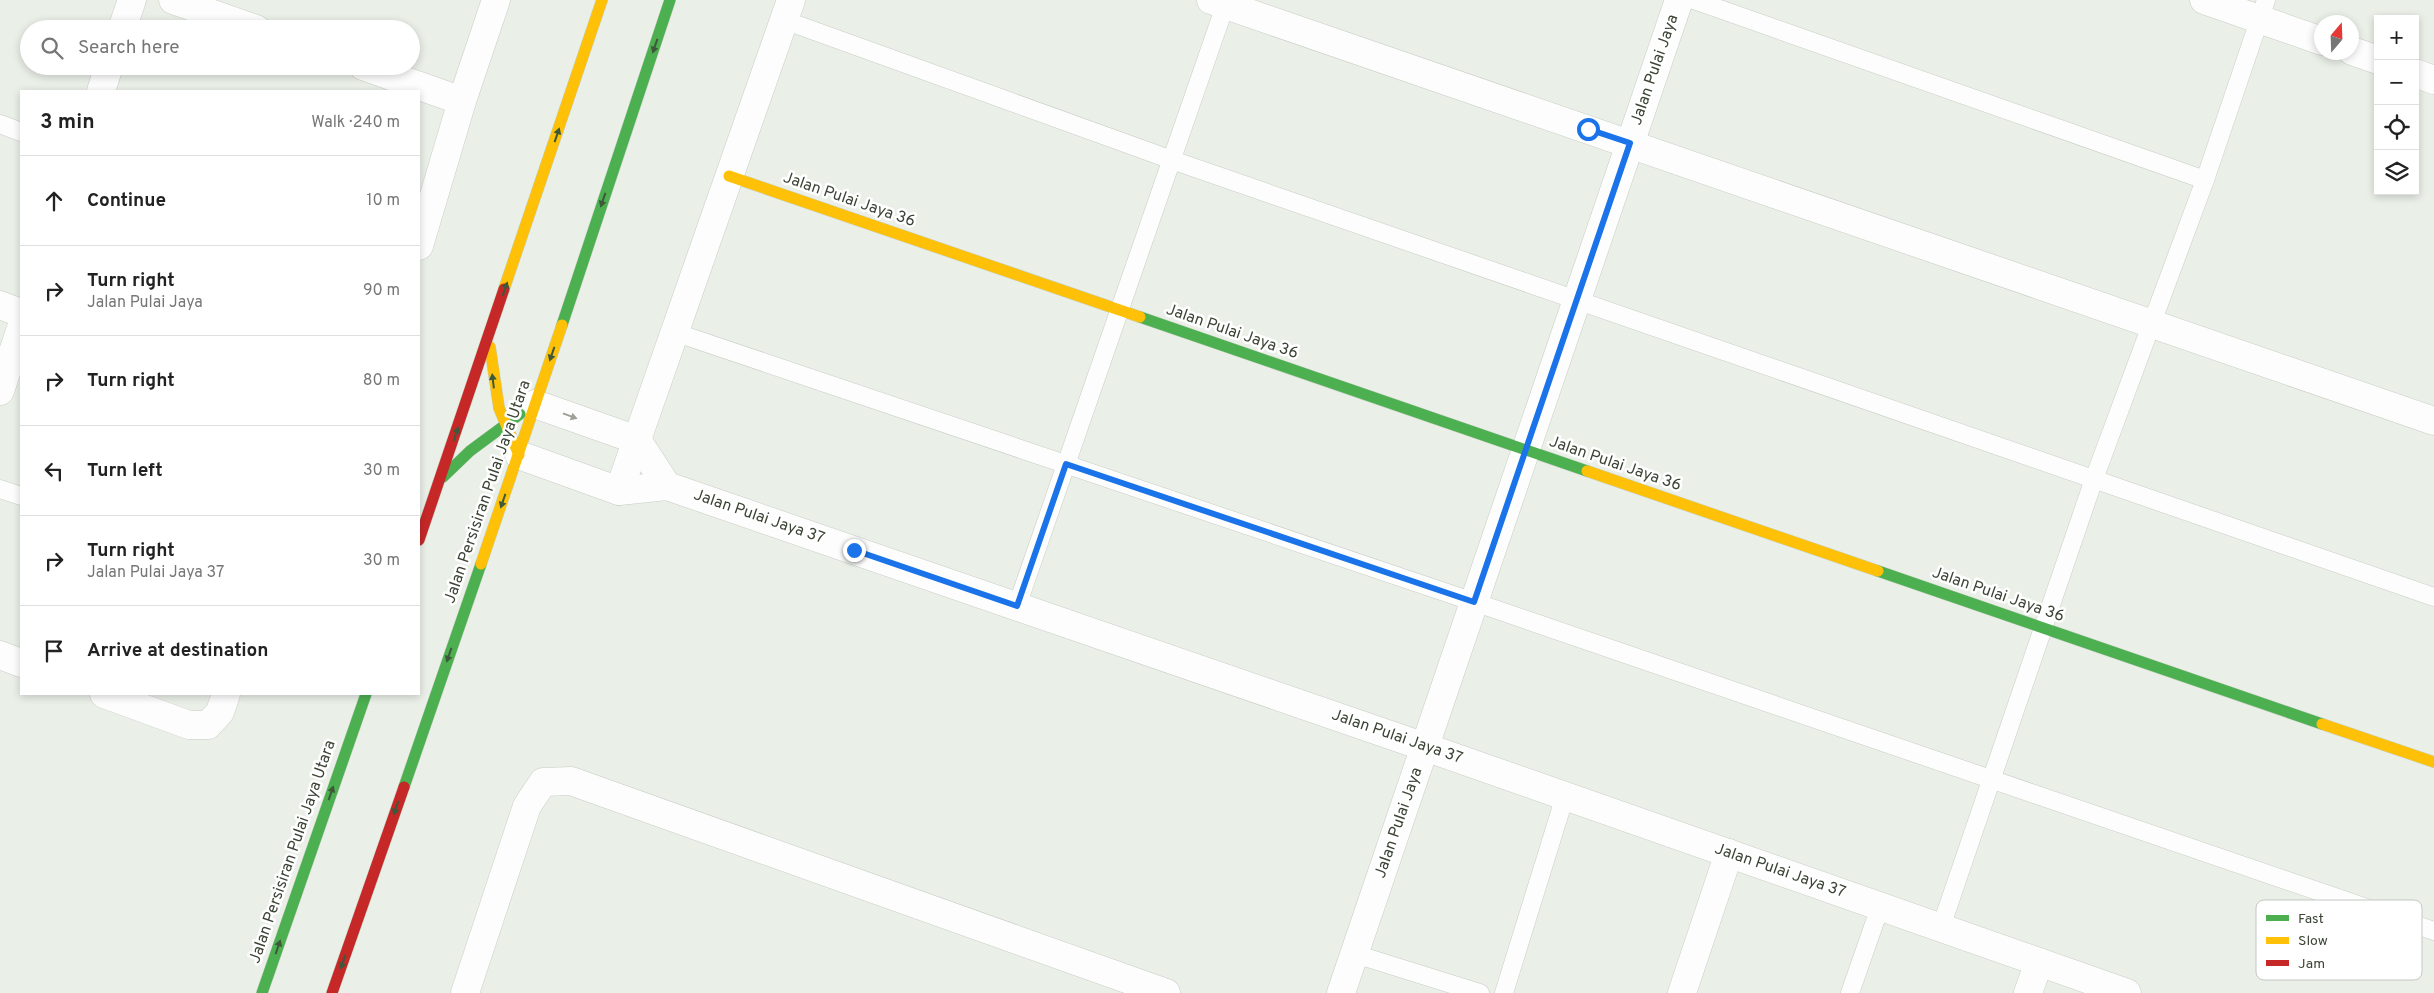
<!DOCTYPE html>
<meta charset="utf-8">
<style>
:root{--surface:#fff;--page:#f2f2f2;--text:#222;--muted:#767676;--line:#e0e0e0}
body{margin:0;font-family:Overpass,sans-serif;background:var(--page);color:var(--text)}
.controls{position:absolute;right:15px;top:15px;display:grid;overflow:hidden;border-radius:0px;box-shadow:0 2px 8px #0003}
.controls button{width:45px;height:45px;display:grid;place-items:center;padding:0;border:0;border-bottom:1px solid var(--line);background:var(--surface);color:var(--text);font:25px sans-serif}
.compass{position:absolute;left:2314px;top:15px;width:45px;height:45px;border-radius:50%;background:var(--surface);box-shadow:0 2px 8px #0003;rotate:19deg}
.stop{position:absolute;width:15px;height:15px;margin:-11px;border:4px solid #1a73e8;border-radius:50%;background:#fff}
.stop.end{background:#1a73e8;border-color:#fff;box-shadow:0 1px 5px #0008}
.list{margin:0;padding:0;list-style:none}
h2{display:flex;justify-content:space-between;align-items:center;height:65px;margin:0;padding:0 20px;font-size:21px}
h2 small{font-size:16px;font-weight:400;color:var(--muted)}
.list li{display:grid;grid-template-columns:32px 1fr auto;gap:15px;align-items:center;box-sizing:border-box;height:90px;padding:0 20px;border-top:1px solid var(--line)}
.list b{display:block;font-size:19px;white-space:nowrap}
.list p{margin:0;font-size:16px;white-space:nowrap;color:var(--muted)}
.list em{font-size:16px;font-style:normal;color:var(--muted)}
.icon{flex:none;width:28px;height:28px;fill:none;stroke:currentColor;stroke-width:2;stroke-linecap:round;stroke-linejoin:round}
.map{position:relative;flex:none;width:2434px;height:993px;overflow:hidden}
.search{position:absolute;background:var(--surface);box-shadow:0 2px 8px #0003;left:20px;top:20px;width:400px;height:55px;display:flex;align-items:center;gap:12px;box-sizing:border-box;padding:0 18px;border-radius:28px;color:var(--muted);font-size:19px}
.panel{position:absolute;background:var(--surface);box-shadow:0 2px 8px #0003;left:20px;top:90px;width:400px;height:605px;border-radius:0px}
.map>svg:first-child{display:block}
.lines{fill:none;stroke-linecap:round;stroke-linejoin:round}
.lane-casing{stroke:#c8cdc5;stroke-width:19}
.street-casing{stroke:#c8cdc5;stroke-width:29}
.fast-casing{stroke:#c5cfc1;stroke-width:12}
.slow-casing{stroke:#c5cfc1;stroke-width:12}
.jam-casing{stroke:#c5cfc1;stroke-width:12}
.lane{stroke:#fcfdfc;stroke-width:18}
.street{stroke:#fcfdfc;stroke-width:28}
.fast{stroke:#4caf50;stroke-width:11}
.slow{stroke:#ffc107;stroke-width:11}
.jam{stroke:#c62828;stroke-width:11}
.oneway{fill:#3e593a}
.oneway2{fill:#9ca098}
.route{stroke:#1a73e8;stroke-width:6}
.labels{text-anchor:middle;dominant-baseline:central;stroke-width:5;stroke-linejoin:round;paint-order:stroke}
.street-label{font-size:16px;fill:#3b4435;stroke:#fff}
.key{fill:#fff;stroke:#c4c7c2;stroke-width:1}
.key-label{font-size:14px;fill:#3b4435}
</style>
<div class="map">
<svg width="2434" height="993" viewBox="0 0 2434 993">
<rect width="100%" height="100%" fill="#eaefe8"/>
<g class="lines">
<defs>
<g id="lane">
<path d="M1694 0 2205 180"/>
<path d="M784 20 1172 160 2434 597"/>
<path d="M0 124 21 132"/>
<path d="M674 332 1474 602 2434 931"/>
<path d="M0 489 21 496"/>
<path d="M1017 606 1227 0"/>
<path d="M1941 927 2094 479 2205 180 2266 0"/>
<path d="M1355 954 1480 993"/>
<path d="M1504 993 1565 796"/>
<path d="M1850 993 1880 907"/>
</g>
<g id="street">
<path d="M173 0 256 29"/>
<path d="M1211 0 2434 421"/>
<path d="M2204 0 2322 41"/>
<path d="M122 29 132 0"/>
<path d="M2352 51 2378 60"/>
<path d="M363 66 462 101"/>
<path d="M2415 73 2434 80"/>
<path d="M101 91 109 66"/>
<path d="M419 246 462 101 496 0"/>
<path d="M0 305 21 313"/>
<path d="M0 391 21 328"/>
<path d="M535 404 637 440 667 486"/>
<path d="M519 455 619 491 667 486 1425 747 2127 993"/>
<path d="M619 491 791 0"/>
<path d="M0 655 21 663"/>
<path d="M104 694 189 725H208L220 712 226 694"/>
<path d="M465 993 527 806 543 782 571 781 1166 993"/>
<path d="M1341 993 1679 0"/>
<path d="M1682 993 1729 853"/>
<path d="M2028 993 2039 962"/>
</g>
<g id="fast">
<path d="M1140 317 1587 471"/>
<path d="M562 325 670 0"/>
<path d="M443 477 470 451 520 414"/>
<path d="M1878 571 2322 724"/>
<path d="M404 787 481 564"/>
<path d="M262 993 366 694"/>
</g>
<g id="slow">
<path d="M729 176 1140 317"/>
<path d="M504 289 602 0"/>
<path d="M490 347 499 408 519 455"/>
<path d="M1587 471 1878 571"/>
<path d="M481 564 562 325"/>
<path d="M2322 724 2434 762"/>
</g>
<g id="jam">
<path d="M419 540 504 289"/>
<path d="M332 993 404 787"/>
</g>
</defs>
<!-- lane casing -->
<use href="#lane" class="lane-casing"/>
<!-- street casing -->
<use href="#street" class="street-casing"/>
<!-- fast casing -->
<use href="#fast" class="fast-casing"/>
<!-- slow casing -->
<use href="#slow" class="slow-casing"/>
<!-- jam casing -->
<use href="#jam" class="jam-casing"/>
<!-- lane -->
<use href="#lane" class="lane"/>
<!-- street -->
<use href="#street" class="street"/>
<!-- fast -->
<use href="#fast" class="fast"/>
<!-- slow -->
<use href="#slow" class="slow"/>
<!-- jam -->
<use href="#jam" class="jam"/>
</g>
<!-- one-way arrows -->
<defs><path id="oneway-solid" d="M-6-.8H1V-3.2L6.5 0L1 3.2V.8H-6Z" transform="scale(1.25)"/></defs>
<g class="oneway">
<use href="#oneway-solid" transform="translate(655 46) rotate(109)"/>
<use href="#oneway-solid" transform="translate(557 135) rotate(-71)"/>
<use href="#oneway-solid" transform="translate(603 200) rotate(109)"/>
<use href="#oneway-solid" transform="translate(505 289) rotate(-71)"/>
<use href="#oneway-solid" transform="translate(552 354) rotate(109)"/>
<use href="#oneway-solid" transform="translate(493 381) rotate(-97)"/>
<use href="#oneway-solid" transform="translate(456 434) rotate(-71)"/>
<use href="#oneway-solid" transform="translate(503 501) rotate(109)"/>
<use href="#oneway-solid" transform="translate(449 655) rotate(109)"/>
<use href="#oneway-solid" transform="translate(331 793) rotate(-71)"/>
<use href="#oneway-solid" transform="translate(396 808) rotate(109)"/>
<use href="#oneway-solid" transform="translate(278 947) rotate(-71)"/>
<use href="#oneway-solid" transform="translate(343 962) rotate(109)"/>
</g>
<use class="oneway2" href="#oneway-solid" transform="translate(570 416) rotate(20)"/>
<g class="lines">
<!-- route -->
<path class="route" d="M854 550 1017 606 1066 464 1474 602 1630 143 1588 129"/>
</g>
<g class="labels">
<!-- street labels -->
<g class="street-label">
<text transform="translate(1655 70) rotate(-71)">Jalan Pulai Jaya</text>
<text transform="translate(849 200) rotate(19)">Jalan Pulai Jaya 36</text>
<text transform="translate(1232 332) rotate(19)">Jalan Pulai Jaya 36</text>
<text transform="translate(1615 464) rotate(19)">Jalan Pulai Jaya 36</text>
<text transform="translate(488 492) rotate(-71)">Jalan Persisiran Pulai Jaya Utara</text>
<text transform="translate(759 517) rotate(19)">Jalan Pulai Jaya 37</text>
<text transform="translate(1998 595) rotate(19)">Jalan Pulai Jaya 36</text>
<text transform="translate(1397 737) rotate(19)">Jalan Pulai Jaya 37</text>
<text transform="translate(1399 823) rotate(-71)">Jalan Pulai Jaya</text>
<text transform="translate(293 852) rotate(-71)">Jalan Persisiran Pulai Jaya Utara</text>
<text transform="translate(1780 871) rotate(19)">Jalan Pulai Jaya 37</text>
</g>
</g>
<!-- legend -->
<rect x="2256" y="900" width="166" height="80" rx="8" class="key"/>
<rect x="2266" y="915" width="23" height="6" fill="#4caf50"/>
<rect x="2266" y="937" width="23" height="7" fill="#ffc107"/>
<rect x="2266" y="960" width="23" height="6" fill="#c62828"/>
<g class="key-label">
<text x="2298" y="923">Fast</text>
<text x="2298" y="945">Slow</text>
<text x="2298" y="968">Jam</text>
</g>
</svg>
<div class="controls">
<button>+</button>
<button>−</button>
<button><svg class="icon" aria-label="locate" viewBox="0 0 24 24"><circle cx="12" cy="12" r="6"/><path d="M12 2v4M12 18v4M2 12h4M18 12h4"/></svg></button>
<button><svg class="icon" aria-label="layers" viewBox="0 0 24 24"><path d="M12 4l9 5-9 5-9-5zM3 14l9 5 9-5"/></svg></button>
</div>
<svg class="compass" viewBox="-18 -18 36 36"><path d="M0-13l5 13h-10z" fill="#e53935"/><path d="M0 13l5-13h-10z" fill="#767676"/></svg>
<div class="stop" style="left:1588px;top:129px"></div>
<div class="stop end" style="left:854px;top:550px"></div>
<div class="search"><svg class="icon" aria-label="search" viewBox="0 0 24 24"><circle cx="10" cy="10" r="6"/><path d="M15 15l6 6"/></svg>Search here</div>
<section class="panel">
<h2>3 min<small>Walk · 240 m</small></h2>
<ul class="list">
<li><svg class="icon" aria-label="ahead" viewBox="0 0 24 24"><path d="M12 20V5M6 11l6-6 6 6"/></svg><div><b>Continue</b></div><em>10 m</em></li>
<li><svg class="icon" aria-label="right" viewBox="0 0 24 24"><path d="M7 20v-9h11M14 6l5 5-5 5"/></svg><div><b>Turn right</b><p>Jalan Pulai Jaya</p></div><em>90 m</em></li>
<li><svg class="icon" aria-label="right" viewBox="0 0 24 24"><path d="M7 20v-9h11M14 6l5 5-5 5"/></svg><div><b>Turn right</b></div><em>80 m</em></li>
<li><svg class="icon" aria-label="left" viewBox="0 0 24 24"><path d="M17 20v-9H6M10 6l-5 5 5 5"/></svg><div><b>Turn left</b></div><em>30 m</em></li>
<li><svg class="icon" aria-label="right" viewBox="0 0 24 24"><path d="M7 20v-9h11M14 6l5 5-5 5"/></svg><div><b>Turn right</b><p>Jalan Pulai Jaya 37</p></div><em>30 m</em></li>
<li><svg class="icon" aria-label="arrive" viewBox="0 0 24 24"><path d="M6 21V4h12l-3 4 3 4H6"/></svg><div><b>Arrive at destination</b></div></li>
</ul>
</section>
</div>
